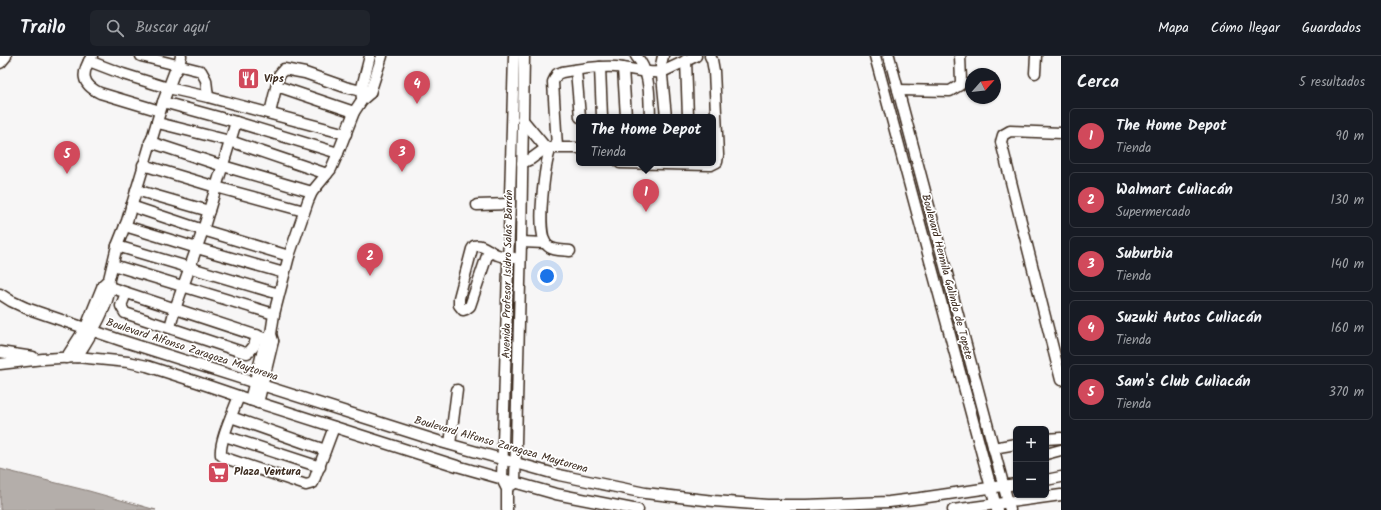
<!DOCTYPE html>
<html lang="es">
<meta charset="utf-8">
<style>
:root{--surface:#171b24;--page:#20242c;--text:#f1f3f6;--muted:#9ea1a6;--line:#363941;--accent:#d1495b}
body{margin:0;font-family:Kalam,sans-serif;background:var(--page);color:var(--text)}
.controls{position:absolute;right:12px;bottom:12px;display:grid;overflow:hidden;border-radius:6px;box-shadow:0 1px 3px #0004}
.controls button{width:36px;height:36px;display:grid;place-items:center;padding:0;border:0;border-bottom:1px solid var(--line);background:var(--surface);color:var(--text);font:20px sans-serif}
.compass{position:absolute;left:965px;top:12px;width:36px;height:36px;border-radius:50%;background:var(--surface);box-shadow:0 1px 3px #0004;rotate:63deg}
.you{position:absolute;left:547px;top:220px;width:14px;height:14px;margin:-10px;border:3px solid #fff;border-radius:50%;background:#1a73e8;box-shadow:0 0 0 6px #1a73e833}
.badge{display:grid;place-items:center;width:26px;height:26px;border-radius:50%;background:var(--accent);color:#fff;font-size:13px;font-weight:700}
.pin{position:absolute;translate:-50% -33px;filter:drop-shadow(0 1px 2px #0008)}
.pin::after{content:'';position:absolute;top:21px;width:14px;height:12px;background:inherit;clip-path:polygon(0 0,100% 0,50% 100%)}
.popup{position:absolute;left:576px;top:58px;width:140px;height:52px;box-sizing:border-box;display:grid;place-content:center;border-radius:6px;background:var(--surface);filter:drop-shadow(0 1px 3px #0005);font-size:13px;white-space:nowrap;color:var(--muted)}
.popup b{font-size:15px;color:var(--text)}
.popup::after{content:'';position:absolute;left:50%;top:100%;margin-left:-8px;border:8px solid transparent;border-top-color:var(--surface)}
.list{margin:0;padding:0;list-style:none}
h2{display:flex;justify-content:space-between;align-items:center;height:52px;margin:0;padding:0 16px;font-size:17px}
h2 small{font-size:13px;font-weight:400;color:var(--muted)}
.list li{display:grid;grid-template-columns:26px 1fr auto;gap:12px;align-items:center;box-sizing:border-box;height:56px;margin:0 8px 8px;padding:0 8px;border:1px solid var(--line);border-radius:6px}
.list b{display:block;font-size:15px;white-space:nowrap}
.list p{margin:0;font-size:13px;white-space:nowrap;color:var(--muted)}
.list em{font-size:13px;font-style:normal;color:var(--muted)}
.icon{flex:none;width:22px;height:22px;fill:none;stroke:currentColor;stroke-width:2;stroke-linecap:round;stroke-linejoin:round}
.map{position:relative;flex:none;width:1061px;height:454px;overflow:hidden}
header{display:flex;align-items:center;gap:24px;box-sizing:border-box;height:56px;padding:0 20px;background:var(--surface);border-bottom:1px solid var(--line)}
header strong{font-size:19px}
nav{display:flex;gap:22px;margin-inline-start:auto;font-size:14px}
.search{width:280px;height:36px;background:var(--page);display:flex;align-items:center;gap:10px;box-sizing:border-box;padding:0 14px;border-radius:6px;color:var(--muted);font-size:15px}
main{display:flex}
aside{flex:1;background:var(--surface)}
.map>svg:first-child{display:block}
.water{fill:#b4aeaa;stroke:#847972}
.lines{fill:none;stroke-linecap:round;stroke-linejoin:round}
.minor-casing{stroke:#3b2a1e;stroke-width:13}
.major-casing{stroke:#3b2a1e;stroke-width:15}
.minor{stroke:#fff;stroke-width:10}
.major{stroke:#fff;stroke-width:12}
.labels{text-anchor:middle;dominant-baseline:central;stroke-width:3.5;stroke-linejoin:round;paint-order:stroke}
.poi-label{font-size:11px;font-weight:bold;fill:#3b2a1e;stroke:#fff;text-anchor:start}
.street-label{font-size:11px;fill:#3b2a1e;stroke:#fff}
</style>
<header>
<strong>Trailo</strong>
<div class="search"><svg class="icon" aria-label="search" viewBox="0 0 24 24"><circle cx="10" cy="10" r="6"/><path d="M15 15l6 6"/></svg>Buscar aquí</div>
<nav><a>Mapa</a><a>Cómo llegar</a><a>Guardados</a></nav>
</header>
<main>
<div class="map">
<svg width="1061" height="454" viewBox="0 0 1061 454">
<rect width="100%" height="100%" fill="#f7f6f6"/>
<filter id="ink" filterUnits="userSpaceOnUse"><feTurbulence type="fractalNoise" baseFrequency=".025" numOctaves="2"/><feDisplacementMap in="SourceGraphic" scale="8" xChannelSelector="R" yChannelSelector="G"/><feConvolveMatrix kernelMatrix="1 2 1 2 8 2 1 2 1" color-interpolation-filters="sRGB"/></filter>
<g filter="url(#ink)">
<!-- water -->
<path class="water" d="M0 413 89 435 156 454H0Z"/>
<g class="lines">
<defs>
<g id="minor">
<path d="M92 0C81 17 81 28 100 37L160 55"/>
<path d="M141 0 201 15 206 24 208 41"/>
<path d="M636 0C651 16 649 41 650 61"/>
<path d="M663 0 661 9 666 61"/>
<path d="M875 0 997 454"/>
<path d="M889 0 1010 454"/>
<path d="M686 4 688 61"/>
<path d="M89 5 123 18 168 32 208 41 346 78"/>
<path d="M600 11 602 61"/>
<path d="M623 12 626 61"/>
<path d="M576 14 580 61"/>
<path d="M1035 17 1036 0"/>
<path d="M277 30 354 56"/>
<path d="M898 34 950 35 960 29 961 25 960 0"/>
<path d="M362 42 361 35 370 0"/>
<path d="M163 46 236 66"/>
<path d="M270 57 279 19 284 13 305 17 345 31 370 37"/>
<path d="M522 63 546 92"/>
<path d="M158 67 230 85 327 118"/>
<path d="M1061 77 1010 75 1003 79 1001 86 1061 324"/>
<path d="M150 86 223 110 312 136"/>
<path d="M551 91C545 108 535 176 547 189 552 195 563 194 570 195"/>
<path d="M557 91 553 26 557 18 562 16C579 13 598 10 615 11 631 12 646 18 662 16L696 0"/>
<path d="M522 107 531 103 546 92H579"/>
<path d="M620 107 711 109 717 106 718 99 714 15 712 4 710 0"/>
<path d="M143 109 216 131 304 155"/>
<path d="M136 134 209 155"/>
<path d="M477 149 510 148"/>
<path d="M131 150 203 174 289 200"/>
<path d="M125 170 197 192 284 217"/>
<path d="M521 186 545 187"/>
<path d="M117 190 279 238"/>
<path d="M489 194 470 250 466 253 463 254 459 249V242L472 193 474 190C483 187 490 197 498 199 503 201 509 201 514 202"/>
<path d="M113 209 274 258"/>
<path d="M103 229 273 285"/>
<path d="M126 237 121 250 125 257 242 296 247 297 249 296 254 290 257 279"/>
<path d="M0 238 11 245 26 252 120 284 441 386 559 419 645 437 714 445 767 449H806L889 446 921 442 1016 428"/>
<path d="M170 271 175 253 203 174 236 66 338 97"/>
<path d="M0 296 33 301"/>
<path d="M77 301C87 285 113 245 109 227"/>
<path d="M66 302 86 271 103 229 109 223 117 190 127 165 163 46 174 17 179 10 181 0"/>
<path d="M0 308 43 303 77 301 128 306 147 310 197 326 250 344 457 410 556 438 638 454"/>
<path d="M239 340C234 354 219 385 221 399L225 402 306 429 313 427 334 371"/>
<path d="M250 344 266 282 271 278"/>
<path d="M258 347 273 285 271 278 274 258 289 200 308 145 312 136 331 113 338 97 354 56 362 44 370 37 382 0"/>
<path d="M231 361 325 394"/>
<path d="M225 380 320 411"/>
<path d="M1046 383 1061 382"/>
<path d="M450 388 457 334"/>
<path d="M993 392 1016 388"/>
<path d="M1046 398 1061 394"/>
<path d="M1046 424 1061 421"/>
<path d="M510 430 515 427 521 186 524 0"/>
<path d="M507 454V433L502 423 514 0"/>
<path d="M953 454 1061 439"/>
</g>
<path id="major" d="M0 6 5 0"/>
</defs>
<!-- minor casing -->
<use href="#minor" class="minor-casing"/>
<!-- major casing -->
<use href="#major" class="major-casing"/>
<!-- minor -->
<use href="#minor" class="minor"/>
<!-- major -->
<use href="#major" class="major"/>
</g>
</g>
<!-- icons -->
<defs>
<symbol id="restaurant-square" viewBox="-11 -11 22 22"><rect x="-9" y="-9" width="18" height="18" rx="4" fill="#d1495b" stroke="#fff"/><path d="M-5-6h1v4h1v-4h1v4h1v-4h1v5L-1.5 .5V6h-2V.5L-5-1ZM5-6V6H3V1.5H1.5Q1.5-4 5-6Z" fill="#fff"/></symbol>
<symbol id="supermarket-square" viewBox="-11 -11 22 22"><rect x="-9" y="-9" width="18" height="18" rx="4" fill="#d1495b" stroke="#fff"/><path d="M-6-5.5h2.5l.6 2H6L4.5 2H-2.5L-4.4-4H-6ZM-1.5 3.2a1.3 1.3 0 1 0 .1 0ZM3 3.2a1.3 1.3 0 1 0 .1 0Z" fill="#fff"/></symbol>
</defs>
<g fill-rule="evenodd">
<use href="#restaurant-square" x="236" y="10" width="25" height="25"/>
<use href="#supermarket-square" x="206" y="404" width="25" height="25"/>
</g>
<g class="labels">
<!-- poi labels -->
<g class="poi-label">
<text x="264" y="23">Vips</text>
<text x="234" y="416">Plaza Ventura</text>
</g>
<!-- street labels -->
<g class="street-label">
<text transform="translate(508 218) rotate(-89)">Avenida Profesor Isidro Salas Barrón</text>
<text transform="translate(947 221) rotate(75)">Boulevard Hermila Galindo de Topete</text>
<text transform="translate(192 294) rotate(18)">Boulevard Alfonso Zaragoza Maytorena</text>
<text transform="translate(501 389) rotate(16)">Boulevard Alfonso Zaragoza Maytorena</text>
</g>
</g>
</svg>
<div class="controls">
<button>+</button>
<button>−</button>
</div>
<svg class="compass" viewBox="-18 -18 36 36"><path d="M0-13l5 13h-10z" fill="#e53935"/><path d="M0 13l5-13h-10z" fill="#9ea1a6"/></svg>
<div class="you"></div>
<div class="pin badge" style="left:646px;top:156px">1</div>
<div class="popup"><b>The Home Depot</b>Tienda</div>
<div class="pin badge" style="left:370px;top:220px">2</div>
<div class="pin badge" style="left:402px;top:116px">3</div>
<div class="pin badge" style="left:417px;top:48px">4</div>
<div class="pin badge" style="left:67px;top:118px">5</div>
</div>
<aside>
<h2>Cerca<small>5 resultados</small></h2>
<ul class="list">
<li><span class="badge">1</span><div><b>The Home Depot</b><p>Tienda</p></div><em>90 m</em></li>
<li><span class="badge">2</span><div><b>Walmart Culiacán</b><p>Supermercado</p></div><em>130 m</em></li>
<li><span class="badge">3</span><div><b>Suburbia</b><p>Tienda</p></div><em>140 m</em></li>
<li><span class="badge">4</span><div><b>Suzuki Autos Culiacán</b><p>Tienda</p></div><em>160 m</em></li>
<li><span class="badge">5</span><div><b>Sam's Club Culiacán</b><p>Tienda</p></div><em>370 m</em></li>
</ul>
</aside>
</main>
